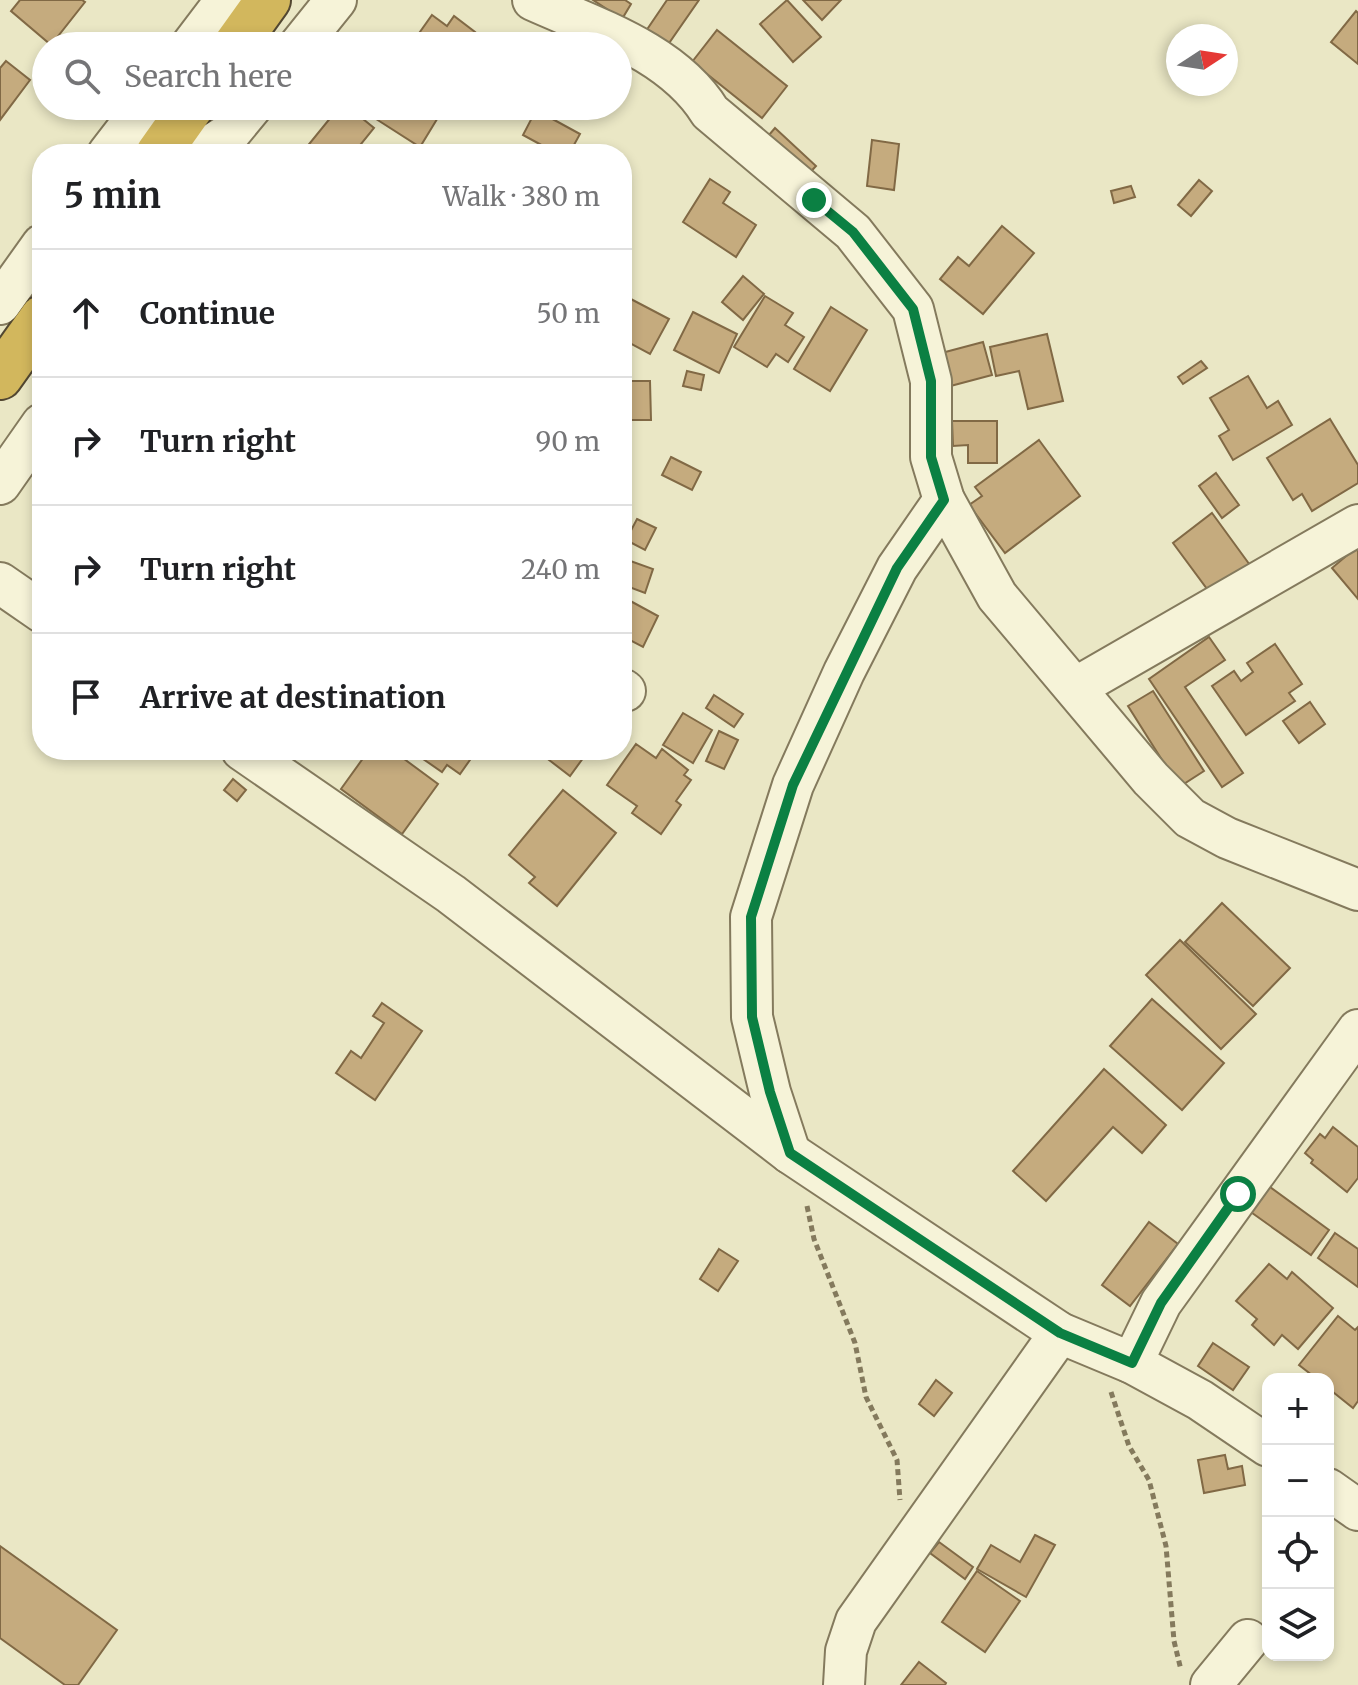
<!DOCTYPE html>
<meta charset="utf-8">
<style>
:root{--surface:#fff;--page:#f2f2f2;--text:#202124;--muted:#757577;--line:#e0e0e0}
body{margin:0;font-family:Merriweather,serif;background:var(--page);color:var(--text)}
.controls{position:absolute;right:24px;bottom:24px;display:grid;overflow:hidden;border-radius:16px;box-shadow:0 4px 12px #0003}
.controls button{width:72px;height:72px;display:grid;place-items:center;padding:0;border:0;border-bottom:2px solid var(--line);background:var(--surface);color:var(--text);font:40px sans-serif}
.compass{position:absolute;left:1166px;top:24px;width:72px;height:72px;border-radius:50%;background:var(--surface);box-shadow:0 4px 12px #0003;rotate:78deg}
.stop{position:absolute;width:24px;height:24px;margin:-18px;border:6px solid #0b8043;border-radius:50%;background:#fff}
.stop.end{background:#0b8043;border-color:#fff;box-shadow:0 2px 8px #0008}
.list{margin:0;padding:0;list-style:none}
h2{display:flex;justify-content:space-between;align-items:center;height:104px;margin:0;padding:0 32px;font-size:34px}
h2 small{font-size:26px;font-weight:400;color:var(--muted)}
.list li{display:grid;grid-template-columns:52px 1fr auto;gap:24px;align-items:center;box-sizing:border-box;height:128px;padding:0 32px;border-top:2px solid var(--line)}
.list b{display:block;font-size:30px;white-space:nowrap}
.list em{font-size:26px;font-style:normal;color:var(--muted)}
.icon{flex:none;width:44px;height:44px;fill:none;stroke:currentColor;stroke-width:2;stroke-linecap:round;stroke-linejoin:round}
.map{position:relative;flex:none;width:1358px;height:1685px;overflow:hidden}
.search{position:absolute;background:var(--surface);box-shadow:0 4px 12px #0003;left:32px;top:32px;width:600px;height:88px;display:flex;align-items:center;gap:20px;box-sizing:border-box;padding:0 28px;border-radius:44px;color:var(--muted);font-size:30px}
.panel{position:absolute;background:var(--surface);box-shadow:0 4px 12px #0003;left:32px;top:144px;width:600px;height:616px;border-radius:32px}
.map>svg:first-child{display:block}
.building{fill:#c5ab7e;stroke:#816945;stroke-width:2}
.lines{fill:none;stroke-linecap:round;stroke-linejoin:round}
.minor-casing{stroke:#847a5d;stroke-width:44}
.highway-casing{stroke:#524731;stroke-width:48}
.path{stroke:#847a5d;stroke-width:5;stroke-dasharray:6 4;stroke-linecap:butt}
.minor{stroke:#f6f3d8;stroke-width:40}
.highway{stroke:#d2b75d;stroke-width:44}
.route{stroke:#0b8043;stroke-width:10}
</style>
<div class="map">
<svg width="1358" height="1685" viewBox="0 0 1358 1685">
<rect width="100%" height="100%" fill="#eae7c5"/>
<!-- building -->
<g class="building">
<path d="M20 0H82L85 2 51 45 11 11Z"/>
<path d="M593 0H625L631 4 622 19Z"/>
<path d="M667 0H699L667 46 646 31Z"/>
<path d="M787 0 821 37 793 62 760 24Z"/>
<path d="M803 0H841L822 20Z"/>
<path d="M1356 11 1358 13V64L1331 42Z"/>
<path d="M432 15 447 26 454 16 475 32 469 40 478 46H410Z"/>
<path d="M717 30 787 86 762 118 692 62Z"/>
<path d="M6 61 30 80 0 120V68Z"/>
<path d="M340 106H347L374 128 353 154H301Z"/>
<path d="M380 106H445L420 147 373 117Z"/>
<path d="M536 110 580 134 569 154H544L547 148 523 135Z"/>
<path d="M775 128 816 166 803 180 762 143Z"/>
<path d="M872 140 899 144 894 190 867 186Z"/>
<path d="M710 179 730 192 723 203 756 225 736 257 683 222Z"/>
<path d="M1199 180 1212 191 1191 216 1178 205Z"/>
<path d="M1131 186 1135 197 1114 203 1111 191Z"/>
<path d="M1002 226 1034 253 983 314 940 279 958 257 969 266Z"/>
<path d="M743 276 764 294 743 320 722 302Z"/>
<path d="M765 296 793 313 785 325 804 337 788 362 776 354 767 367 734 347Z"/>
<path d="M627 297 669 319 650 354 622 339V306Z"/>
<path d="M831 307 867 330 830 391 794 369Z"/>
<path d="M693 312 737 334 719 373 674 350Z"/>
<path d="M1047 334 1063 401 1028 409 1019 371 996 376 990 347Z"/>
<path d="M983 342 992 375 943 388 934 355Z"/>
<path d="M1201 361 1207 368 1183 384 1178 377Z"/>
<path d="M687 371 704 375 701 390 683 386Z"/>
<path d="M1248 376 1267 408 1278 401 1292 425 1233 460 1219 436 1229 430 1210 398Z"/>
<path d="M622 381H650L651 420H622Z"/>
<path d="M1330 419 1358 465V483L1312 511 1302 494 1293 500 1267 458Z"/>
<path d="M952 421H997V463H968V445L953 446Z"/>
<path d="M1039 440 1080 496 1005 553 969 505 982 496 975 487Z"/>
<path d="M671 457 701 472 692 490 662 475Z"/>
<path d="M1216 473 1239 505 1222 518 1199 486Z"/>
<path d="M1212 513 1255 572 1216 601 1173 543Z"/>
<path d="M637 519 656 528 645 550 626 540Z"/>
<path d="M1358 546V599L1332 568Z"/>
<path d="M622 558 653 569 645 593 624 585 622 590Z"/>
<path d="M623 597 658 616 643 647 622 636Z"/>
<path d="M1209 637 1225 660 1185 687 1243 773 1222 787 1149 679Z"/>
<path d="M1275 644 1302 684 1289 693 1295 701 1246 735 1212 686 1234 671 1241 681 1253 672 1247 663Z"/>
<path d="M1153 691 1204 771 1179 787 1128 706Z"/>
<path d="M714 695 743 714 734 727 706 708Z"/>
<path d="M1310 702 1325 724 1299 743 1283 721Z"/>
<path d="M683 713 712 730 693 763 663 745Z"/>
<path d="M719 731 738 740 724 769 706 761Z"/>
<path d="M636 744 656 758 662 749 688 770 684 775 691 780 676 801 681 805 661 834 632 813 637 806 607 785Z"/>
<path d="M369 750H392L438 784 402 834 341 789Z"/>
<path d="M410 750H477L460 774 447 765 442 772Z"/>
<path d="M536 750H589L570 776Z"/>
<path d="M233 779 246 790 237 801 224 790Z"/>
<path d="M563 790 616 833 557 906 529 883 535 877 509 855Z"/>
<path d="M1222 903 1290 968 1253 1006 1185 942Z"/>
<path d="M1180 940 1256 1014 1221 1049 1146 975Z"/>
<path d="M1152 999 1224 1063 1182 1110 1110 1046Z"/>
<path d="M382 1003 422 1031 375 1100 336 1073 351 1051 361 1058 384 1023 373 1016Z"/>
<path d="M1104 1069 1166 1125 1142 1153 1113 1127 1046 1201 1013 1171Z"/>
<path d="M1333 1127 1358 1147V1178L1347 1192 1311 1163 1313 1160 1305 1153 1320 1134 1325 1138Z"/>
<path d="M1266 1184 1329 1230 1311 1255 1248 1210Z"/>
<path d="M1149 1222 1178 1244 1130 1306 1102 1285Z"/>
<path d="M1335 1233 1358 1249V1287L1318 1258Z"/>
<path d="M719 1249 738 1261 718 1291 700 1279Z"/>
<path d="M1269 1264 1287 1279 1292 1272 1333 1308 1298 1349 1282 1335 1274 1345 1252 1325 1257 1319 1236 1301Z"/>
<path d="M1338 1316 1355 1330 1358 1327V1401L1353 1408 1328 1388V1379H1317L1299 1365Z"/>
<path d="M1213 1343 1249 1367 1233 1390 1198 1366Z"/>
<path d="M936 1380 952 1393 934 1416 919 1404Z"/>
<path d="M1225 1455 1228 1469 1242 1466 1245 1485 1204 1493 1198 1460Z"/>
<path d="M1035 1535 1055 1545 1026 1597 977 1569 991 1545 1020 1562Z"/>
<path d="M939 1542 973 1567 965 1579 930 1553Z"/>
<path d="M0 1546 117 1630 78 1685H65L0 1638Z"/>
<path d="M977 1571 1020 1601 985 1652 942 1622Z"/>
<path d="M919 1662 946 1683 945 1685H901Z"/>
</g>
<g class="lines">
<defs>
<g id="minor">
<path d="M533 0C595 28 673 52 710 112L853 232 913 309 931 381V457L944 500 997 596 1151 779 1190 818 1227 838 1358 890"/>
<path d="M191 46 226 0"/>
<path d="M299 46 336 0"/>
<path d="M108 154 145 106"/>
<path d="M197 154 229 134 252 106"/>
<path d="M0 304 42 245"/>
<path d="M0 484 42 424"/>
<path d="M0 583 42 612"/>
<path d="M1075 688 1358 525"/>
<path d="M622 689 625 691"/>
<path d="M242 750 451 894 790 1153 1060 1333 1132 1363 1200 1400 1268 1446"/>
<path d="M790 1153 770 1092 752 1017 751 917 793 785 844 672 897 568 944 500"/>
<path d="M1132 1363 1161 1303 1358 1030"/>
<path d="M1328 1489 1358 1510"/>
<path d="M844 1685 846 1651 856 1621 1060 1333"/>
<path d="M1211 1685 1248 1640"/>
</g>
<g id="highway">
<path d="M235 46 268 0"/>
<path d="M158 154 192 106"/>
<path d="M0 377 42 318"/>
</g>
</defs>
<!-- minor casing -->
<use href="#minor" class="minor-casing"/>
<!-- highway casing -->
<use href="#highway" class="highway-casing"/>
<!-- path -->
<g class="path">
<path d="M807 1206 814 1239 855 1343 866 1397 897 1460 900 1500"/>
<path d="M1111 1392 1129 1446 1149 1480 1166 1546 1174 1641 1181 1670"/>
</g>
<!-- minor -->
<use href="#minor" class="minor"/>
<!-- highway -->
<use href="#highway" class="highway"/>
</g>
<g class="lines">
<!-- route -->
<path class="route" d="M814 200 853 232 913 309 931 381V457L944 500 897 568 793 785 751 917 752 1017 770 1092 790 1153 1060 1333 1132 1363 1161 1303 1238 1194"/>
</g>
</svg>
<div class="controls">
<button>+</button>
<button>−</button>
<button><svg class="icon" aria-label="locate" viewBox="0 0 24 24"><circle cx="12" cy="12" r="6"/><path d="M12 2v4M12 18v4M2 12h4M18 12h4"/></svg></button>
<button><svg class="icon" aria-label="layers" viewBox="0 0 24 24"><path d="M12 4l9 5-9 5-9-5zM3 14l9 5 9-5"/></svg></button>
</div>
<svg class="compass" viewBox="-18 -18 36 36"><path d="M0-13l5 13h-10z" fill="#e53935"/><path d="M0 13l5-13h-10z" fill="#757577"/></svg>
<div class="stop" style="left:1238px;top:1194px"></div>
<div class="stop end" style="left:814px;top:200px"></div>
<div class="search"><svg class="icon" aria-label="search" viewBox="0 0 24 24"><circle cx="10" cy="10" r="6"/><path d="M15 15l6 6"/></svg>Search here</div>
<section class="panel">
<h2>5 min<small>Walk · 380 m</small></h2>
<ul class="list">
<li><svg class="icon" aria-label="ahead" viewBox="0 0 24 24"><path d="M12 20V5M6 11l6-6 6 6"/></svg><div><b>Continue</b></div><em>50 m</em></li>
<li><svg class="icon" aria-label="right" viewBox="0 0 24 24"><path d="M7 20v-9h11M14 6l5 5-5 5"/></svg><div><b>Turn right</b></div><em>90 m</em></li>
<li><svg class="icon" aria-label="right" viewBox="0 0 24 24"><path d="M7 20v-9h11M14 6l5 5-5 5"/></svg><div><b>Turn right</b></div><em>240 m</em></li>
<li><svg class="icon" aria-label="arrive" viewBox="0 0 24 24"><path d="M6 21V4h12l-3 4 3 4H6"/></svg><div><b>Arrive at destination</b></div></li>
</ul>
</section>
</div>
